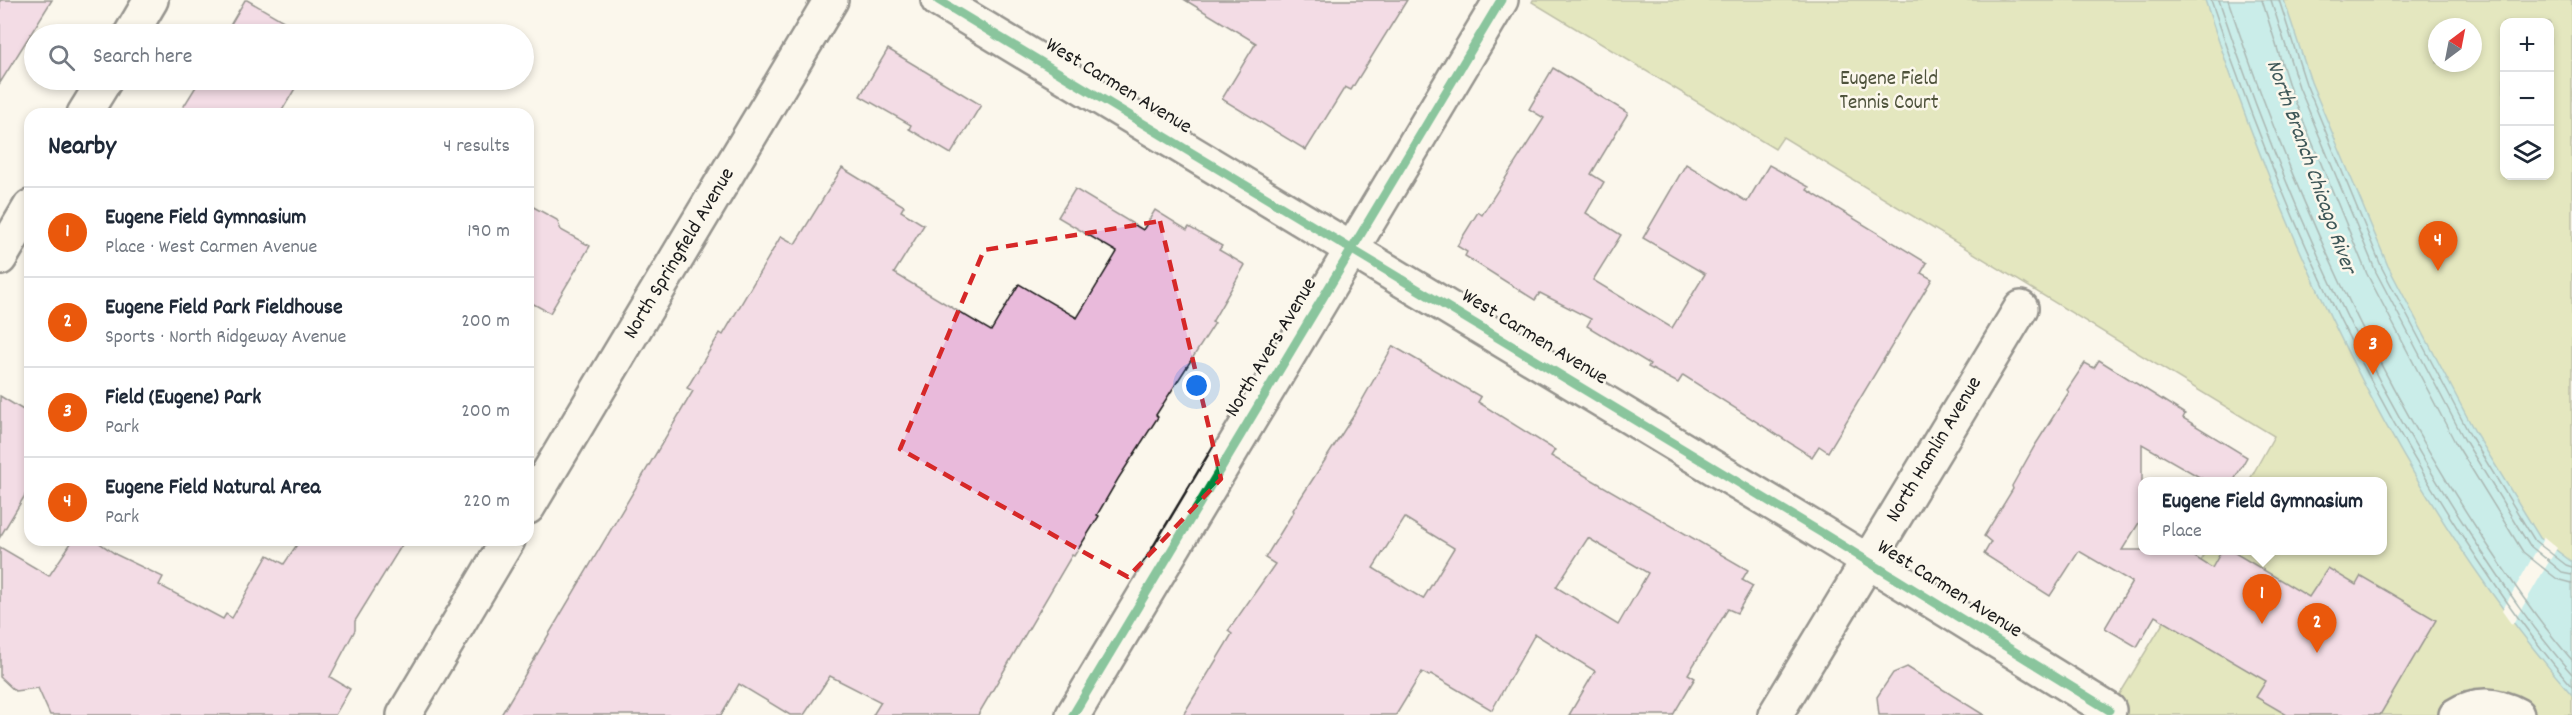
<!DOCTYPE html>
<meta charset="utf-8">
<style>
:root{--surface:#fff;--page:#f6f6f7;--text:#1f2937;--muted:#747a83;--line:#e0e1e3;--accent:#ea580c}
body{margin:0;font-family:Dekko,sans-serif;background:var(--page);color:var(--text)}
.controls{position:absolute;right:18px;top:18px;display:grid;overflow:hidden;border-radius:12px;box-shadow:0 3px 9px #0003}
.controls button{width:54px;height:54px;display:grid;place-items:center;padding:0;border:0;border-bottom:2px solid var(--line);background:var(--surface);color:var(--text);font:30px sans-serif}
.compass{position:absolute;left:2428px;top:18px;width:54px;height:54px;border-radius:50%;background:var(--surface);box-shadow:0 3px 9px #0003;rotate:32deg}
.you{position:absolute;left:1197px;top:386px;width:21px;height:21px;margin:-15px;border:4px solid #fff;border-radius:50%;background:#1a73e8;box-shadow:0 0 0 9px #1a73e833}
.badge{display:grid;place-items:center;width:39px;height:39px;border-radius:50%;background:var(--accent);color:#fff;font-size:20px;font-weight:700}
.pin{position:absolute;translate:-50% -50px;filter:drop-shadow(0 2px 3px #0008)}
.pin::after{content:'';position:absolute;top:32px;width:21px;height:18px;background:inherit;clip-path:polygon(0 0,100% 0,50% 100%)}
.popup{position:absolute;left:2138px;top:477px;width:249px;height:78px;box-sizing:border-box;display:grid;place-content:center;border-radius:12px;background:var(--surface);filter:drop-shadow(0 2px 4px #0005);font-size:20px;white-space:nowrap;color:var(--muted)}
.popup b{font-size:22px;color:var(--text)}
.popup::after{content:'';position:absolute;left:50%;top:100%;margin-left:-12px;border:12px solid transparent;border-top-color:var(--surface)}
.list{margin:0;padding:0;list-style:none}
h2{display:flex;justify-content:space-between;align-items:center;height:78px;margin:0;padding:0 24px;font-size:26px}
h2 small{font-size:20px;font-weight:400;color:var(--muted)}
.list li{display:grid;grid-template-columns:39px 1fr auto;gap:18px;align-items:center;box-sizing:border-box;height:90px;padding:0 24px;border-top:2px solid var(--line)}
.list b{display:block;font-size:22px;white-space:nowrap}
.list p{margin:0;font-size:20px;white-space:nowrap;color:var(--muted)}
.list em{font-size:20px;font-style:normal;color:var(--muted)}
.icon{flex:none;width:33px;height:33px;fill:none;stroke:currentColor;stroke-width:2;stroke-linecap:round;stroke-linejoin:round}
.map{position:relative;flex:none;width:2572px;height:715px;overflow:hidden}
.search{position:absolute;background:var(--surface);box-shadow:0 3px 9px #0003;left:24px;top:24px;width:510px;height:66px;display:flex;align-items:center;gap:15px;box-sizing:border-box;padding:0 21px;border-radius:33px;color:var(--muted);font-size:22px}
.panel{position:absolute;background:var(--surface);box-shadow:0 3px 9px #0003;left:24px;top:108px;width:510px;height:438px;border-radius:18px}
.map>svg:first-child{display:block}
.green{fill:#c7d387;stroke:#727852;stroke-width:1.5;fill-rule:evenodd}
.water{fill:#8ee0e5;stroke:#609295;stroke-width:1.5}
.pier{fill:#fbf7ec}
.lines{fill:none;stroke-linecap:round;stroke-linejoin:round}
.shore{stroke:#4a6a6c;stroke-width:1.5}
.building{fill:#e9badb;stroke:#1c1c1c;stroke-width:1.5;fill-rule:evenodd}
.minor-casing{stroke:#1c1c1c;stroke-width:38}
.minor{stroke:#fbf7ec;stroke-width:33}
.cycleway-casing{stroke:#fbf7ec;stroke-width:13}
.cycleway{stroke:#00873e;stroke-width:9}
.marked{fill:none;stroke:#d62828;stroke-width:4.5;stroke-dasharray:12 8;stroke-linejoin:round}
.labels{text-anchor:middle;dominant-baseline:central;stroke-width:5;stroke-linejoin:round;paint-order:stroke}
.park-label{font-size:21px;fill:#4f533c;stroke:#fbf7ec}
.street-label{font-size:21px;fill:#1c1c1c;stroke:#fbf7ec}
.water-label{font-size:22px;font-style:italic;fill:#3e5758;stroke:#fbf7ec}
</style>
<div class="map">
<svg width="2572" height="715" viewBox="0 0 2572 715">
<rect width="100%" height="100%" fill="#fbf7ec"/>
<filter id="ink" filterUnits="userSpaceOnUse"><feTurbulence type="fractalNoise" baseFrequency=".0167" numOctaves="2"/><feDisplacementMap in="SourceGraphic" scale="12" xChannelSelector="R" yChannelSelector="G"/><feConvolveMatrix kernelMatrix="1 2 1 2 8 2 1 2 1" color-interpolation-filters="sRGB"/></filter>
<g filter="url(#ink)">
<!-- green -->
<path class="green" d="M1533 0H2572V715H2107L2207 551 2382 550V482L2249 481 2274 436 1783 137 1775 149 1532 2ZM2504 22H2550V176H2504ZM2437 27H2473V63H2437Z"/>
<!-- water -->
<path class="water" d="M2205 0H2284L2311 82 2388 266 2475 432 2540 538 2572 562V695C2402 499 2285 244 2205 0Z"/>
<!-- pier -->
<path class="pier" d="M2544 537 2557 548 2512 625 2502 611Z"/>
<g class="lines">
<!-- shore -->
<g class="shore">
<path d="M2211 0C2274 189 2355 373 2465 540 2498 590 2532 640 2572 686"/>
<path d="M2219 0C2281 187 2362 370 2471 535 2502 583 2534 631 2572 674"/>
<path d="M2228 0C2290 186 2371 367 2479 532 2508 576 2537 620 2572 660"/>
<path d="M2262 0 2290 89 2367 274 2455 442 2523 552 2557 579 2572 583"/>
<path d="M2271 0 2299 87 2376 272 2464 439 2529 545 2562 572 2572 574"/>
<path d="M2279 0 2306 84 2382 268 2470 435 2535 541 2566 565 2572 567"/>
</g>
</g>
<!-- building -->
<g class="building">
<path d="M0 0H52L0 83Z"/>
<path d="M245 0H247L306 34H225Z"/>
<path d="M1185 0H1407L1351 90 1345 87 1306 150 1222 99 1256 43Z"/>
<path d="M888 49 981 105 951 154 909 129 911 125 860 96Z"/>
<path d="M1553 68 1628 113 1591 174 1604 182 1586 213 1621 235 1593 280 1672 328 1705 274 1643 238 1686 164 1747 202 1769 165 1809 187 1807 190 1927 263 1921 273 1932 279 1828 452 1819 446 1812 457 1683 375 1678 383 1648 367 1650 364 1587 326 1591 319 1540 293 1535 300 1465 256 1467 252 1457 246 1478 212 1482 215 1544 118 1529 109Z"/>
<path d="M200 80H300L280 114H179Z"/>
<path d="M842 168 904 206 901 211 924 225 894 273 991 331 1019 284 1077 318 1117 252 1058 217 1075 189 1143 230 1155 210 1187 230 1189 227 1222 246 1219 250 1245 265 1212 322 1215 323 1156 415 1158 417 1118 479 1097 515 1099 516 1074 556 1072 555 978 715H873L881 702 830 676 804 715H790L739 684 721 715H501L693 391 687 388 720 333 723 335 781 236 795 244Z"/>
<path d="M528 204 557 220 561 230 590 246 550 313 528 301Z"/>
<path d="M1393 346 1481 397 1478 402 1555 450 1551 456 1748 570 1742 580 1753 586 1737 613 1728 609 1688 674 1695 678 1673 715H1569L1595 671 1535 634 1492 710 1431 674 1429 676 1422 672 1396 715H1183L1232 634 1228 631 1275 564 1265 558 1294 511 1293 510 1352 418ZM1405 518 1454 548 1423 599 1373 568ZM1588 538 1648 573 1618 625 1556 587Z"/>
<path d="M2099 360 2185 414 2183 418 2247 457 2233 482H2208L2142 444V518L2122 550H2184L2212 568 2222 550H2230L2309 597 2328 568 2356 585 2361 576 2436 620 2380 715H2287L2256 697 2266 681 2155 616 2137 647 2105 628 2132 582 2079 551 2050 596 1984 554 1991 542 1984 536 2013 489 2012 486 2034 447 2069 392 2067 390 2085 363 2094 368Z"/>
<path d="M0 396 30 414V487L0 537Z"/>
<path d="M73 540H95L117 555 163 577 159 585 223 619 226 614 232 618 268 555 284 564 300 540H405L355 621V630L330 677 350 689 335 715H50L38 688 15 691 0 677V547L49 576Z"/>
<path d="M1907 667 1984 715H1879L1877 697 1893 673Z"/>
</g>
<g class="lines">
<defs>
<g id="minor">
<path d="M938 0 1822 533 2109 710"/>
<path d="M131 34 151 0"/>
<path d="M84 114 105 80"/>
<path d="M0 258 30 207"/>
<path d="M528 507 831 0"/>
<path d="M404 715 508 540"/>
<path d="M1073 715 1501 0"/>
<path d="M1775 715 2021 308"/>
<path d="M2456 715C2476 702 2497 704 2517 715"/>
</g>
</defs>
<!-- minor casing -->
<use href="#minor" class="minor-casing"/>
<!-- minor -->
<use href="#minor" class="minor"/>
<defs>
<g id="cycleway">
<path d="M938 0 1822 533 2109 710"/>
<path d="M1073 715 1501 0"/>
</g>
</defs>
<!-- cycleway casing -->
<use href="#cycleway" class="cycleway-casing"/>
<!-- cycleway -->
<use href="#cycleway" class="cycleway"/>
</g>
</g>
<!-- marked area -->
<path d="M0 0H2572V715H0ZM1160 221 1221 479 1128 577 900 449 984 250Z" fill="#fbf7ec" fill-opacity=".55" fill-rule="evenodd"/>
<path class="marked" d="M1160 221 1221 479 1128 577 900 449 984 250Z"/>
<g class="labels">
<!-- park labels -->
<g class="park-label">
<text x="1889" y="80">Eugene Field<tspan x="1889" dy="24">Tennis Court</tspan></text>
</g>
<!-- street labels -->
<g class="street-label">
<text transform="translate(1118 87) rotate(31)">West Carmen Avenue</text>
<text transform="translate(680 254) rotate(-59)">North Springfield Avenue</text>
<text transform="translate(1534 338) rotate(31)">West Carmen Avenue</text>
<text transform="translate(1272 348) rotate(-59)">North Avers Avenue</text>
<text transform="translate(1935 450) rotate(-59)">North Hamlin Avenue</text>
<text transform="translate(1949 590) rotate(32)">West Carmen Avenue</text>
</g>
<!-- water labels -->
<g class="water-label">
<text transform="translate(2310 167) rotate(70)">North Branch Chicago River</text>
</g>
</g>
</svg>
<div class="controls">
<button>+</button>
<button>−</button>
<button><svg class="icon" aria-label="layers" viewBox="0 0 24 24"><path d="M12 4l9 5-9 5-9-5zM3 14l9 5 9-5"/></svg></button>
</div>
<svg class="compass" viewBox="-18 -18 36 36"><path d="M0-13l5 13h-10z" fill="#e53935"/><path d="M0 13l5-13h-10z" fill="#747a83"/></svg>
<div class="you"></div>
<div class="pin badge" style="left:2262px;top:624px">1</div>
<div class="popup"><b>Eugene Field Gymnasium</b>Place</div>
<div class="pin badge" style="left:2317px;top:653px">2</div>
<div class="pin badge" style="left:2373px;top:375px">3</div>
<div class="pin badge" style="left:2438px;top:271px">4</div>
<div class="search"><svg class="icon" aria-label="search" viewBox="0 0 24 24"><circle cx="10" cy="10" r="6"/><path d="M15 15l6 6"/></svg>Search here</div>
<section class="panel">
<h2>Nearby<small>4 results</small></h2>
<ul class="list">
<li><span class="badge">1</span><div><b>Eugene Field Gymnasium</b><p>Place · West Carmen Avenue</p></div><em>190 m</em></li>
<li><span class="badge">2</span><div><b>Eugene Field Park Fieldhouse</b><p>Sports · North Ridgeway Avenue</p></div><em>200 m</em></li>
<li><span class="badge">3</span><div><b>Field (Eugene) Park</b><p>Park</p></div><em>200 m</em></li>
<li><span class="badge">4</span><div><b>Eugene Field Natural Area</b><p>Park</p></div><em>220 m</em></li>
</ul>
</section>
</div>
